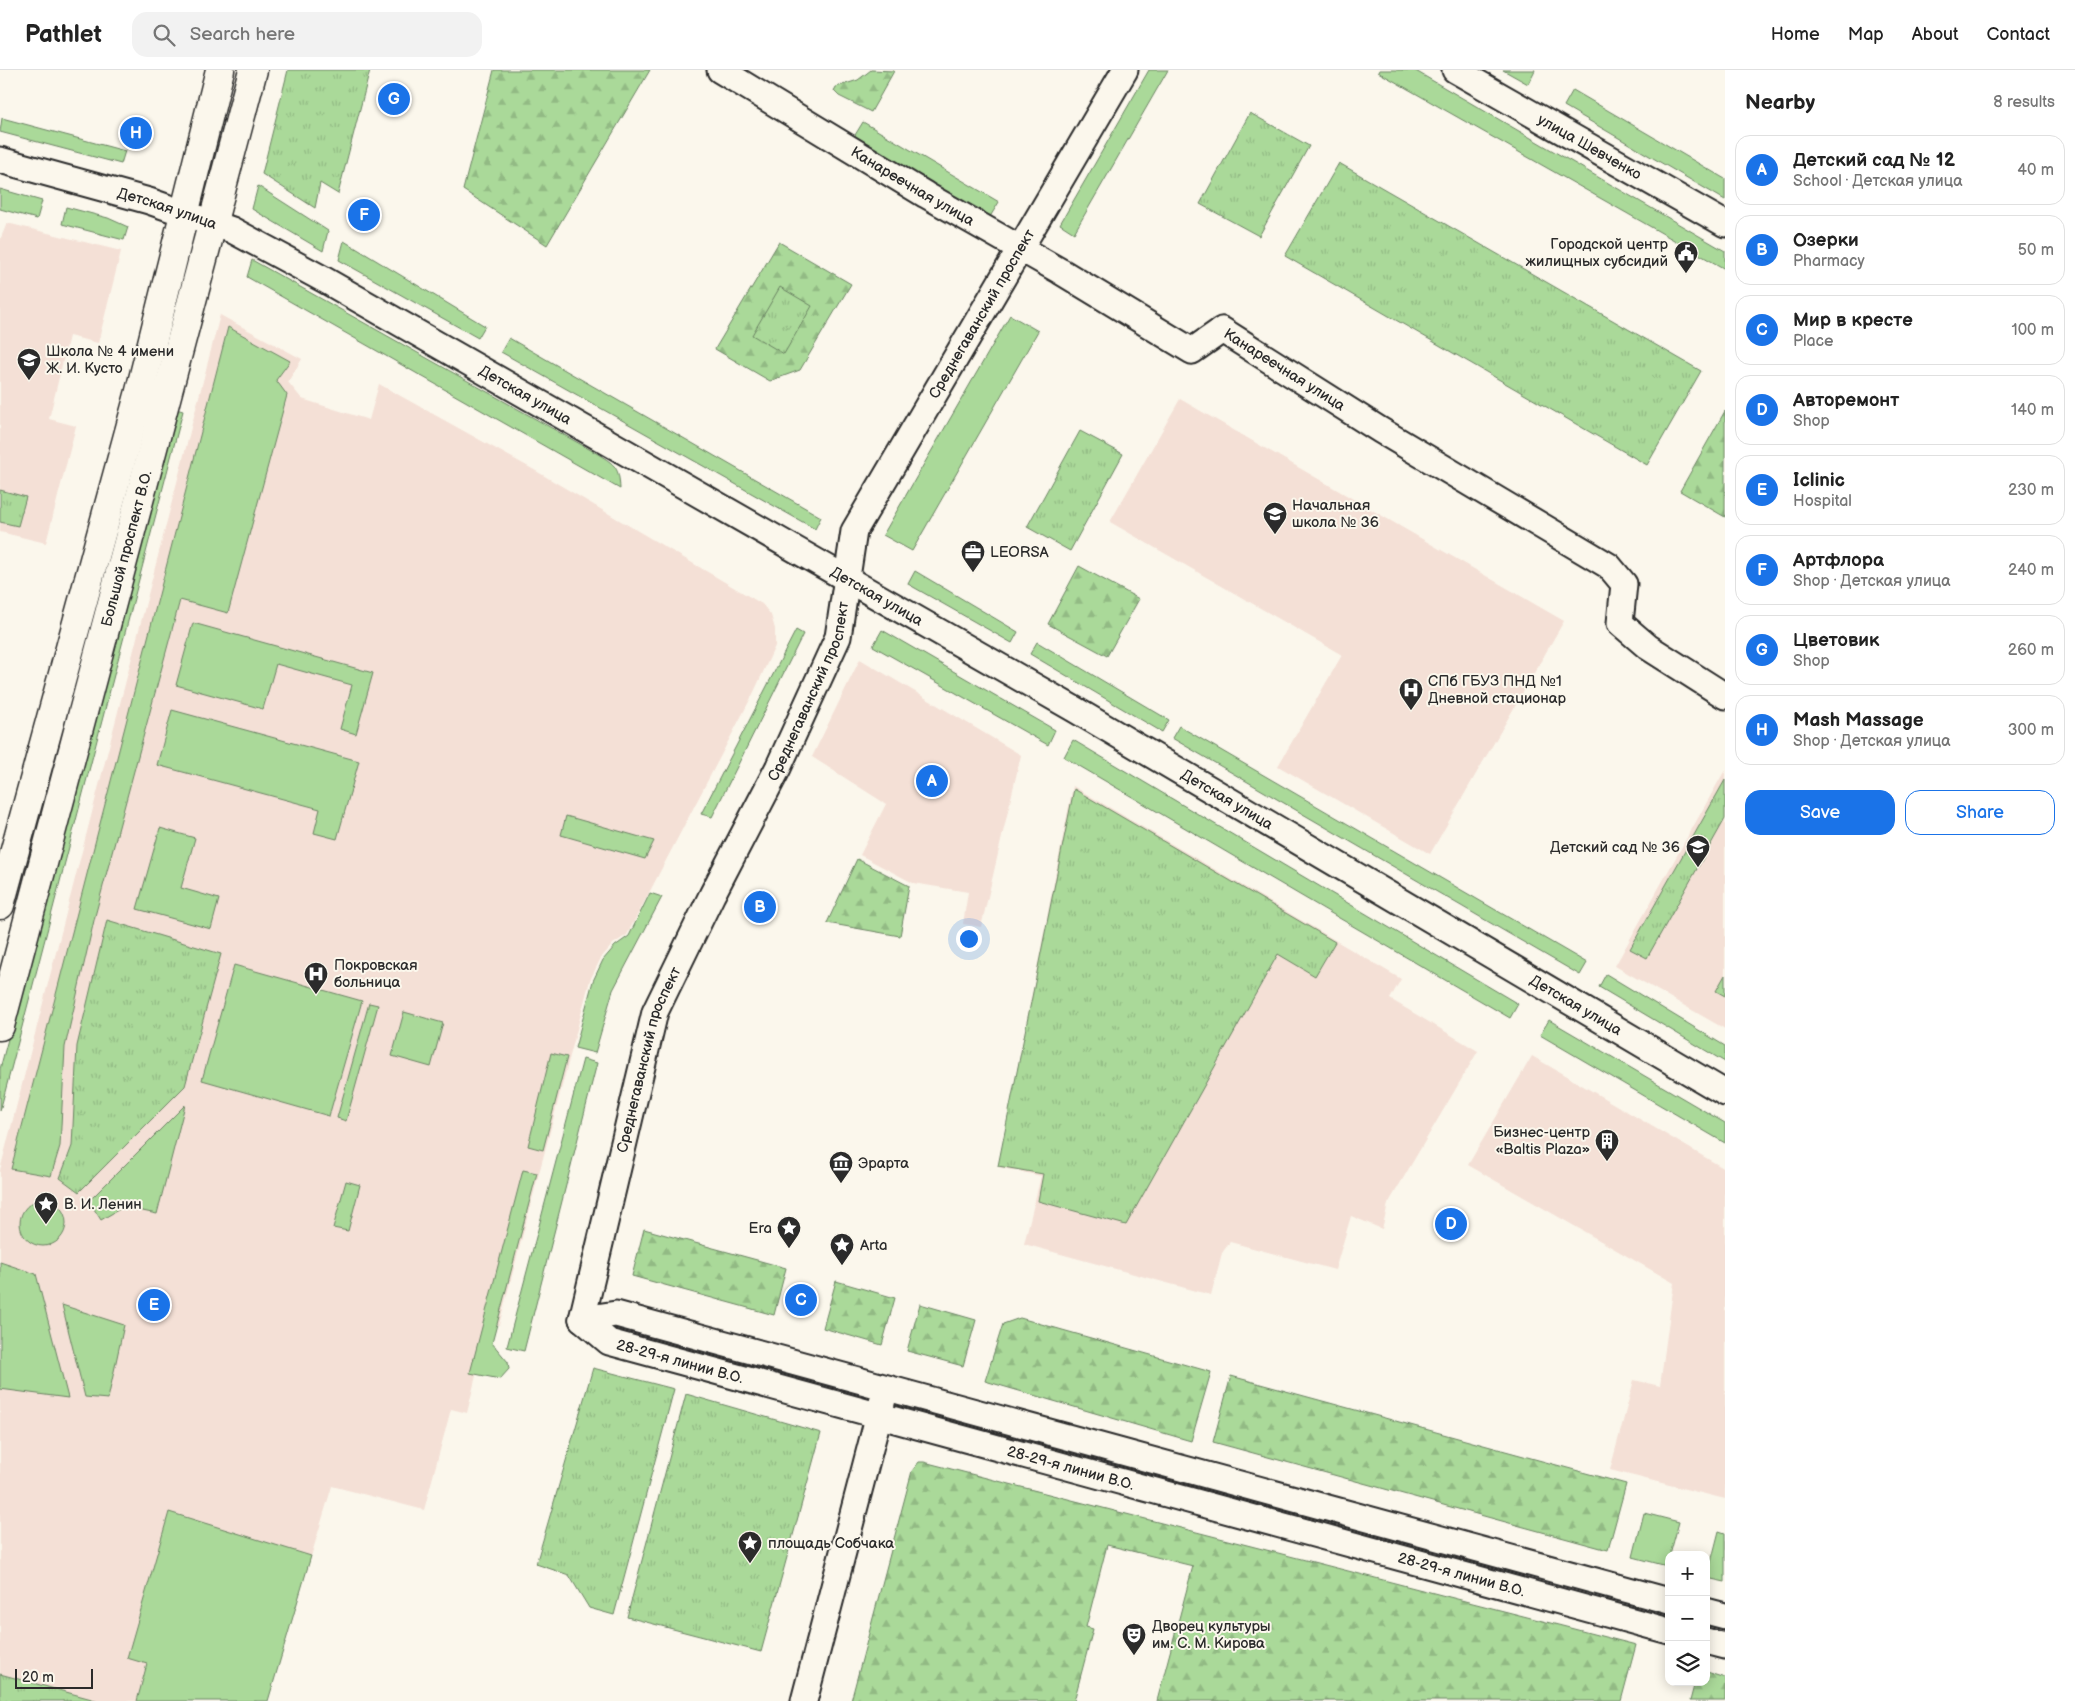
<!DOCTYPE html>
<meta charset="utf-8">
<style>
:root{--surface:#fff;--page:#f2f2f2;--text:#222;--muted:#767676;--line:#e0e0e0;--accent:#1a73e8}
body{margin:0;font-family:"Balsamiq Sans",sans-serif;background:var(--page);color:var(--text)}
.controls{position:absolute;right:15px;bottom:15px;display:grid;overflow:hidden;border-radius:10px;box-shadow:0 2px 12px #0003}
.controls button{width:45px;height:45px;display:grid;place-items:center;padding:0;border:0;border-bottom:1px solid var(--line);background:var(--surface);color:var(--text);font:25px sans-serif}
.scale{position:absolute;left:15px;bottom:12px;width:78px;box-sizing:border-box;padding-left:5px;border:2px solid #2b2b2b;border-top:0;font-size:14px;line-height:18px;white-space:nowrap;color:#2b2b2b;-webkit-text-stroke:4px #fbf7ec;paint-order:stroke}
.you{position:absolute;left:968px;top:868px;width:18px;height:18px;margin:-12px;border:4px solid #fff;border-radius:50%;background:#1a73e8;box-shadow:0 0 0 8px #1a73e833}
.badge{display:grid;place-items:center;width:32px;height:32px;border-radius:50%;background:var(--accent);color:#fff;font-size:16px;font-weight:700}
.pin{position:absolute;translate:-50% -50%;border:2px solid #fff;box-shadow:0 1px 5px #0006}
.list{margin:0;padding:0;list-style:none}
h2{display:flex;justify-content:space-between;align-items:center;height:65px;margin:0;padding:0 20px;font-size:21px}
h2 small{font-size:16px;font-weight:400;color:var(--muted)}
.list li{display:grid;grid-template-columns:32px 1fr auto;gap:15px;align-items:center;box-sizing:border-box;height:70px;margin:0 10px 10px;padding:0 10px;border:1px solid var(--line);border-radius:15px}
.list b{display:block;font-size:19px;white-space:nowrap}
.list p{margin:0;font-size:16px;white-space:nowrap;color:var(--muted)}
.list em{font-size:16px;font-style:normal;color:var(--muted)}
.actions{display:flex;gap:10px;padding:15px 20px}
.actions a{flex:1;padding:11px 0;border:1px solid var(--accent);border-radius:15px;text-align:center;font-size:18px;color:var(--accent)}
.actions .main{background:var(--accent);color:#fff}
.icon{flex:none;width:28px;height:28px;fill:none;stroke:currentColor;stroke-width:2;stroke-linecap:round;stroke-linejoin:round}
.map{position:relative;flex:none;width:1725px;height:1631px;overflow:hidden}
header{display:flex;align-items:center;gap:30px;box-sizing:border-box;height:70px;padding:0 25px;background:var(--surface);border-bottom:1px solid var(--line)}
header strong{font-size:24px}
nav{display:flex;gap:28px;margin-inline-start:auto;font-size:18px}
.search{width:350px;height:45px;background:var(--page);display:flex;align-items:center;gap:12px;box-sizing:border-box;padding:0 18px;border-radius:15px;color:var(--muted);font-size:19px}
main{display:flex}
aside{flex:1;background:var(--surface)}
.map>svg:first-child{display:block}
.built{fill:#f4e0d6}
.green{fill:#aad999;stroke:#6a8262}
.forest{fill:url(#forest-firs);stroke:#6a8262}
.park{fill:url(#park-tufts);stroke:#6a8262}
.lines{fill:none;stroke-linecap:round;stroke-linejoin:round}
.minor-casing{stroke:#2b2b2b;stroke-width:29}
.major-casing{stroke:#2b2b2b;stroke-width:31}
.minor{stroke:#fbf7ec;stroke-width:25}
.major{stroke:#fbf7ec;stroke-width:28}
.labels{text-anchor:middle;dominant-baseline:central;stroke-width:4;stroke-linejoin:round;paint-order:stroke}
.street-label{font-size:15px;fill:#2b2b2b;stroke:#fbf7ec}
.poi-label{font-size:15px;fill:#2b2b2b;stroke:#fbf7ec;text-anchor:start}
</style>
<header>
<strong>Pathlet</strong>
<div class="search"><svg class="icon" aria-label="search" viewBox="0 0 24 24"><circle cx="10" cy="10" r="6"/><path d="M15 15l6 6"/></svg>Search here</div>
<nav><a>Home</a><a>Map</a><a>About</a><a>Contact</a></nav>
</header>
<main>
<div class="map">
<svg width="1725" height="1631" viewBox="0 0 1725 1631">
<defs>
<pattern id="forest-firs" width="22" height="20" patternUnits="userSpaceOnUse" patternTransform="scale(1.25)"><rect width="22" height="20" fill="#aad999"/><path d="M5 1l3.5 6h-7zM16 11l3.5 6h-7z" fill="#92ba84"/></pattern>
<pattern id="park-tufts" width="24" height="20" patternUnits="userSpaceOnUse" patternTransform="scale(1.25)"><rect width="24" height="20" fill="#aad999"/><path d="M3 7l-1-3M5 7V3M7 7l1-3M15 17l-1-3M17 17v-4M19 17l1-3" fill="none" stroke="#92ba84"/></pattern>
</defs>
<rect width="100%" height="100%" fill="#fbf7ec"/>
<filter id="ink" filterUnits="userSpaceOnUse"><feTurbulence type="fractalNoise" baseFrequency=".02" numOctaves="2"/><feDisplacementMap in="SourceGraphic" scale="10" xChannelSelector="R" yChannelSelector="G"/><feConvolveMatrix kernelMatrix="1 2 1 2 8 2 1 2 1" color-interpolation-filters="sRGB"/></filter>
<g filter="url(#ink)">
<!-- built -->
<g class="built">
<path d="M7 153 121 181 98 273 69 266 49 349 76 356 46 473 0 462V170Z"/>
<path d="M220 245 302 289 288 312 302 329 369 350 379 314 536 401 762 534 771 545 775 559V576L754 622 627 865 613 874 601 888 590 910 499 1255 489 1252 467 1343 451 1339 424 1440 332 1416 268 1631H99L0 1604V1100Z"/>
<path d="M1180 329 1564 551 1430 784 1278 696 1342 585 1110 452Z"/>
<path d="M860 589 1021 685 981 857 963 854 968 822 913 813 860 785 886 734 812 687Z"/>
<path d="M1725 700V959L1615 896Z"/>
<path d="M1073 716 1401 909 1390 929 1478 981 1388 1134 1382 1159 1351 1146 1335 1200 1230 1172 1222 1183 1211 1225 1024 1174 1041 1106 998 1097Z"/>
<path d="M1532 986 1725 1099V1429L1610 1400 1634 1310 1660 1316 1674 1213 1468 1095Z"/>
</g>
<!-- green -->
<g class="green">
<path d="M1149 0H1168L1074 163 1060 154Z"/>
<path d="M1379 0H1414L1725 181V199L1378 2Z"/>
<path d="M1503 0H1535L1528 14Z"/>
<path d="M1573 20 1725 109V130L1564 36Z"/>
<path d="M2 48 125 81 121 94 0 62Z"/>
<path d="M863 52 999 132 988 150 852 70Z"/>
<path d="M258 116 328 161 323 181 252 139Z"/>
<path d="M0 119 42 131 37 149 0 139Z"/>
<path d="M66 137 108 148 128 157 124 170 62 154Z"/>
<path d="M344 171 485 256 478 268 339 190Z"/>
<path d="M252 190 598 384C616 395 619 398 620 419L247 207Z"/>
<path d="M1010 245 1038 261 912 481 883 465Z"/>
<path d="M228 257 290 291 276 310 287 325 228 543 180 530 95 846 65 977 60 1076 51 1106 11 1099Z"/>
<path d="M509 268 821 447 815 459 501 282Z"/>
<path d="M176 339 183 341 0 1041V999Z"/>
<path d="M915 501 1018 562 1012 573 908 514Z"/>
<path d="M193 553 373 603 356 664 340 659 352 615 276 594 263 639 176 615Z"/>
<path d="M796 560 803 564 712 747 701 744Z"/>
<path d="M882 560 1055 660 1048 675 873 576Z"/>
<path d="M1037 572 1169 650 1162 662 1030 584Z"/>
<path d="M172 640 359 691 337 769 314 763 320 739 157 695Z"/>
<path d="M1179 656 1587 893 1580 905 1172 668Z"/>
<path d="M1073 670 1518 934 1510 948 1064 687Z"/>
<path d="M566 746 654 771 645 789 561 765Z"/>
<path d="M160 758 195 768 181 818 219 829 211 859 137 839Z"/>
<path d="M650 823 662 827 613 920 595 983 575 978 593 911 603 890 615 876 629 866Z"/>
<path d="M234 895 362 931 329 1046 202 1010Z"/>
<path d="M1606 904 1725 976V992L1599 917Z"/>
<path d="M369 933 378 935 346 1051 337 1048Z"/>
<path d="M404 942 443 953 431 997 392 986Z"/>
<path d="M1549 950 1725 1053V1073L1540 965Z"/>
<path d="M551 983 567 987 543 1080 528 1076Z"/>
<path d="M583 989 597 993 524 1281 507 1277Z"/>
<path d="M185 1035 157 1144 123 1137 101 1150 89 1131Z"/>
<path d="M523 1100 537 1103 492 1273 508 1292 509 1299 500 1309 470 1303Z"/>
<path d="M346 1111 360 1115 348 1161 333 1158Z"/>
<circle cx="43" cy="1153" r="23"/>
<path d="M0 1192 36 1204 68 1328 0 1319Z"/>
<path d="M62 1235 124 1255 108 1329 85 1327Z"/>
<path d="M169 1442 311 1486 268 1631H137L147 1594 127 1588Z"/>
<path d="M1644 1443 1679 1452 1667 1496 1633 1487Z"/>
<path d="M1719 1461 1725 1463V1512L1707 1508Z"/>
</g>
<!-- forest -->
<g class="forest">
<path d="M494 0H650L547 175 463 120Z"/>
<path d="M871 0 894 1 871 42 839 26 834 21 836 17 858 10Z"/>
<path d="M779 172 851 214 800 300 770 311 715 279Z"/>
<path d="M1725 341V447L1680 421Z"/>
<path d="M1079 496 1139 529 1107 586 1048 554Z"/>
<path d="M857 789 909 816 900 866 827 853Z"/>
<path d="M644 1159 786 1198 774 1245 632 1206Z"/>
<path d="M836 1211 895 1228 882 1275 823 1258Z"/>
<path d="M920 1234 976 1250 963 1296 907 1281Z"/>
<path d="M1020 1248 1211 1302 1191 1371 985 1311 1003 1254Z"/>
<path d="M1231 1306 1626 1414 1608 1480 1213 1372Z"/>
<path d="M919 1392H924L1636 1575 1621 1631H1157L1193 1496 1107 1475 1086 1557 1093 1559 1074 1631H851L912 1401Z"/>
<path d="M1706 1602 1725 1608V1631H1690L1695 1612H1706Z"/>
</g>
<!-- park -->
<g class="park">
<path d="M288 0H370L338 124 320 113 315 138 262 104Z"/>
<path d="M1250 43 1309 76 1259 166 1200 134Z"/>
<path d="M1339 93 1701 301 1647 395 1285 186Z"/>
<path d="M780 217 812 236 784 284 752 265Z"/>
<path d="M1080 361 1123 384 1070 481 1027 457Z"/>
<path d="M0 420 26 427 18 456 0 452Z"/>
<path d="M1725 710V749L1647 888 1630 879Z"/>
<path d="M1074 719 1335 872 1315 906 1278 884 1126 1155 1038 1131 1043 1104 998 1096Z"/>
<path d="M107 850 221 884 185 1016 79 1122 60 1108 72 1076 77 976Z"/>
<path d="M1725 905V926L1716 921Z"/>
<path d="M593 1298 674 1319 614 1545 589 1538 569 1505 536 1494Z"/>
<path d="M686 1324 821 1363 761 1582 627 1547Z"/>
<path d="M0 1604 99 1631H0Z"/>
</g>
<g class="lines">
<defs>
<g id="minor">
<path id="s1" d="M720 0 926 125 1060 201 1192 281 1222 260 1380 360 1609 496 1624 514 1620 553 1648 577 1725 626"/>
<path id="s2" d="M1455 0 1725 154"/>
<path id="s3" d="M0 90 149 131 232 160 323 209 1074 639 1725 1023"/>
<path id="s4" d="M582 1249 655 942 712 825 778 698 838 567 854 461 1125 0"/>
<path id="s5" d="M582 1249 609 1272 1669 1561"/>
<path d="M582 1249 616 1244 1669 1531"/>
<path d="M1706 1541 1725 1546"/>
<path d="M1706 1571 1725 1576"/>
<path d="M804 1631 883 1329"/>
</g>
<g id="major">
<path d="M0 835 139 325 220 0"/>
<path id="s6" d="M0 956 253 0"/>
</g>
</defs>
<!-- minor casing -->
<use href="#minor" class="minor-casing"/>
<!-- major casing -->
<use href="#major" class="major-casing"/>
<!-- minor -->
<use href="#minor" class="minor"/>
<!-- major -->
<use href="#major" class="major"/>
</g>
</g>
<!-- icons -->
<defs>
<symbol id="civic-pin" viewBox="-11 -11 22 30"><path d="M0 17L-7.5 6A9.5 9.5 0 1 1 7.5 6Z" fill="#2b2b2b" stroke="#fbf7ec"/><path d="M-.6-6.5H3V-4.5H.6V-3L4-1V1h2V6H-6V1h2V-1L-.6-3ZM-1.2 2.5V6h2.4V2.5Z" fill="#fff"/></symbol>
<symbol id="school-pin" viewBox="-11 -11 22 30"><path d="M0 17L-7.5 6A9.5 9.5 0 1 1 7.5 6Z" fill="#2b2b2b" stroke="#fbf7ec"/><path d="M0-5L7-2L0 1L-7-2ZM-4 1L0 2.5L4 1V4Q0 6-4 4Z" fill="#fff"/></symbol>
<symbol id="office-pin" viewBox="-11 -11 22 30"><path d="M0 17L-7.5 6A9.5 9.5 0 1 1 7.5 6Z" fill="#2b2b2b" stroke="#fbf7ec"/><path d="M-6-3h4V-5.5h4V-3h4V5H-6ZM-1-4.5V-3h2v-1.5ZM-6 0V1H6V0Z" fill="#fff"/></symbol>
<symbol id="hospital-pin" viewBox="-11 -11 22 30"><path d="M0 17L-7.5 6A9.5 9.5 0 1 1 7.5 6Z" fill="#2b2b2b" stroke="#fbf7ec"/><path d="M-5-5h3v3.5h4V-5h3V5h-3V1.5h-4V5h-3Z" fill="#fff"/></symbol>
<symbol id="building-pin" viewBox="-11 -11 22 30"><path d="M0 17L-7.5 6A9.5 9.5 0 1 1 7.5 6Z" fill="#2b2b2b" stroke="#fbf7ec"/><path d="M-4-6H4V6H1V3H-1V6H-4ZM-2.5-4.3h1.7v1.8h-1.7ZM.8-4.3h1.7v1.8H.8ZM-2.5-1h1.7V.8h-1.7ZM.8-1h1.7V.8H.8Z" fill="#fff"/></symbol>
<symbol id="museum-pin" viewBox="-11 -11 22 30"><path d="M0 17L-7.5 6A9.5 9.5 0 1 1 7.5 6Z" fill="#2b2b2b" stroke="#fbf7ec"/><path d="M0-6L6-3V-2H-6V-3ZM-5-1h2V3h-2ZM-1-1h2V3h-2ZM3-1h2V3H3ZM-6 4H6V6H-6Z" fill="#fff"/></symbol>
<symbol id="sight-pin" viewBox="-11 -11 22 30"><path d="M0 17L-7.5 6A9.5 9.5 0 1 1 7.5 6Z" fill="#2b2b2b" stroke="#fbf7ec"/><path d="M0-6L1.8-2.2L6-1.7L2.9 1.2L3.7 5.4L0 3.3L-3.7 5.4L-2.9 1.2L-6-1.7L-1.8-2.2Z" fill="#fff"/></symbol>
<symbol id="theatre-pin" viewBox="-11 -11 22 30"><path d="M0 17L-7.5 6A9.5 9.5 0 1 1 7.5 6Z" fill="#2b2b2b" stroke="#fbf7ec"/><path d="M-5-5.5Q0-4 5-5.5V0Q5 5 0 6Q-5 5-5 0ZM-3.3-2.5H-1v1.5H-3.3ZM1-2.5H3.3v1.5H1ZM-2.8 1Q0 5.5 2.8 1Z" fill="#fff"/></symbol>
</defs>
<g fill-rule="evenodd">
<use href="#civic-pin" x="1672" y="169" width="28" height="38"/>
<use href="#school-pin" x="15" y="276" width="28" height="38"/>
<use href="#school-pin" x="1261" y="430" width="28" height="38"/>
<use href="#office-pin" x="959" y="468" width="28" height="38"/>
<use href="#hospital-pin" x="1397" y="606" width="28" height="38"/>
<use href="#school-pin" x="1684" y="763" width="28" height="38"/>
<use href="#hospital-pin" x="302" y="890" width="28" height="38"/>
<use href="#building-pin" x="1593" y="1057" width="28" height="38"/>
<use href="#museum-pin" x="827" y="1079" width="28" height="38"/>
<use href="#sight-pin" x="32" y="1120" width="28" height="38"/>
<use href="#sight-pin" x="775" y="1144" width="28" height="38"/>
<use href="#sight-pin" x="828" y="1161" width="28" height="38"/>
<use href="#sight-pin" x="736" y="1459" width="28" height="38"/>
<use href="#theatre-pin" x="1120" y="1551" width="28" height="38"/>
</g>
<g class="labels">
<!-- street labels -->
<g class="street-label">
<text stroke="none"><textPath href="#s2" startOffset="155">улица Шевченко</textPath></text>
<text stroke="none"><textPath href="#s1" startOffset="225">Канареечная улица</textPath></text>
<text stroke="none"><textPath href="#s3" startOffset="174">Детская улица</textPath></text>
<text stroke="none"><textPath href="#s4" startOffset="1092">Среднегаванский проспект</textPath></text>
<text stroke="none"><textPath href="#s1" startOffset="660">Канареечная улица</textPath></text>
<text stroke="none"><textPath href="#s3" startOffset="579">Детская улица</textPath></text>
<text stroke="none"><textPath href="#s6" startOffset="494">Большой проспект В.О.</textPath></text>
<text stroke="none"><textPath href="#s3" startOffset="984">Детская улица</textPath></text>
<text stroke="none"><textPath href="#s4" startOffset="672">Среднегаванский проспект</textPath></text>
<text stroke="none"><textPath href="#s3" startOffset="1389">Детская улица</textPath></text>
<text stroke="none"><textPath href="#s3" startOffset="1794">Детская улица</textPath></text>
<text stroke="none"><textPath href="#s4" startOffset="268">Среднегаванский проспект</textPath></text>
<text stroke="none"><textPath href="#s5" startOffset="109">28-29-я линии В.О.</textPath></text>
<text stroke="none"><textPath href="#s5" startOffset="514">28-29-я линии В.О.</textPath></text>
<text stroke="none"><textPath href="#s5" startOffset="919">28-29-я линии В.О.</textPath></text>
</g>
<!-- poi labels -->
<g class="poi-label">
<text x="1668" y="174" text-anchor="end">Городской центр<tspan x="1668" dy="17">жилищных субсидий</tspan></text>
<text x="46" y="281">Школа № 4 имени<tspan x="46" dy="17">Ж. И. Кусто</tspan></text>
<text x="1292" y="435">Начальная<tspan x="1292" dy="17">школа № 36</tspan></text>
<text x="990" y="482">LEORSA</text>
<text x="1428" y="611">СПб ГБУЗ ПНД №1<tspan x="1428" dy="17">Дневной стационар</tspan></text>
<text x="1680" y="777" text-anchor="end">Детский сад № 36</text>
<text x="334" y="895">Покровская<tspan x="334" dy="17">больница</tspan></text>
<text x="1590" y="1062" text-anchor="end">Бизнес-центр<tspan x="1590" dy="17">«Baltis Plaza»</tspan></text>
<text x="858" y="1093">Эрарта</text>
<text x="64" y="1134">В. И. Ленин</text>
<text x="772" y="1158" text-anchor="end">Era</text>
<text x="860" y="1175">Arta</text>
<text x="768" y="1473">площадь Собчака</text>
<text x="1152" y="1556">Дворец культуры<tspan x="1152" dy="17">им. С. М. Кирова</tspan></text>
</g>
</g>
</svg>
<div class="controls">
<button>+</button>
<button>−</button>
<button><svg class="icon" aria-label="layers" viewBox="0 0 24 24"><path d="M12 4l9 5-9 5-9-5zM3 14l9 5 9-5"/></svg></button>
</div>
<div class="scale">20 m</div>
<div class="you"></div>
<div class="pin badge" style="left:932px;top:711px">A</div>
<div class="pin badge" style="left:760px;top:837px">B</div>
<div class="pin badge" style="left:801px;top:1230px">C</div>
<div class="pin badge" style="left:1451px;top:1154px">D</div>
<div class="pin badge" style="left:154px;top:1235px">E</div>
<div class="pin badge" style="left:364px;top:145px">F</div>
<div class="pin badge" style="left:394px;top:29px">G</div>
<div class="pin badge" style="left:136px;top:63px">H</div>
</div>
<aside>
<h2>Nearby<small>8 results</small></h2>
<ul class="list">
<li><span class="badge">A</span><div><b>Детский сад № 12</b><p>School · Детская улица</p></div><em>40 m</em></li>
<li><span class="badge">B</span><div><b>Озерки</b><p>Pharmacy</p></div><em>50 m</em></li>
<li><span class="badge">C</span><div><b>Мир в кресте</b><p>Place</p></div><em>100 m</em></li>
<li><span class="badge">D</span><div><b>Авторемонт</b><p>Shop</p></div><em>140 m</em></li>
<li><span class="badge">E</span><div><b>Iclinic</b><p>Hospital</p></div><em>230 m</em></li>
<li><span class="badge">F</span><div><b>Артфлора</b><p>Shop · Детская улица</p></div><em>240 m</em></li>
<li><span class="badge">G</span><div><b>Цветовик</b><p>Shop</p></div><em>260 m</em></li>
<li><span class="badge">H</span><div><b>Mash Massage</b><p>Shop · Детская улица</p></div><em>300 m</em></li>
</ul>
<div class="actions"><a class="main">Save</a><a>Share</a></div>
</aside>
</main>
